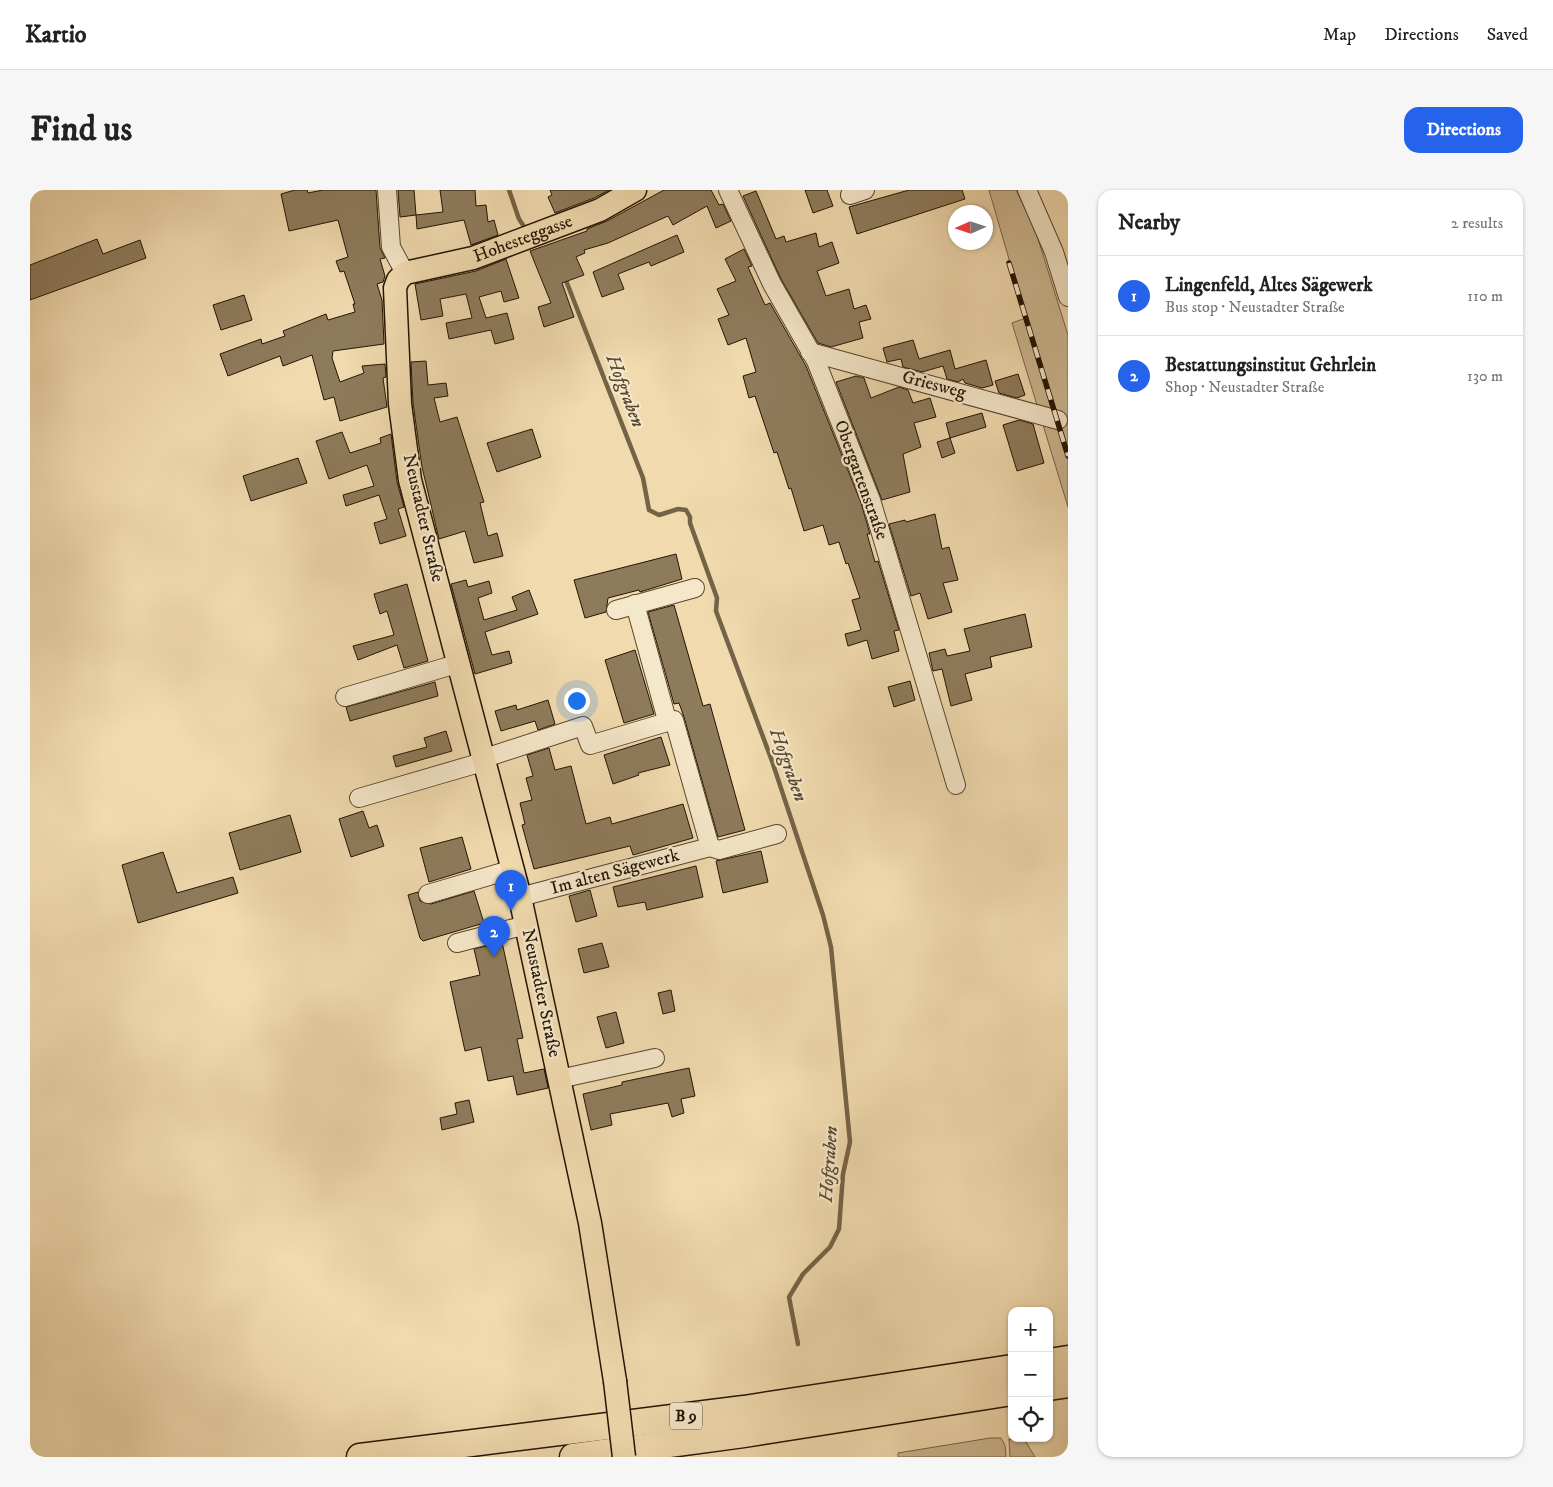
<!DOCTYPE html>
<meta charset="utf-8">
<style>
:root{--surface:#fff;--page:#f6f6f6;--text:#222;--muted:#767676;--line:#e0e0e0;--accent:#2563eb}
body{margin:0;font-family:"IM FELL DW Pica",serif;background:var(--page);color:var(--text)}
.controls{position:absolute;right:15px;bottom:15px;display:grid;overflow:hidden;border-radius:10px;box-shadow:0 1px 4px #0004}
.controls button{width:45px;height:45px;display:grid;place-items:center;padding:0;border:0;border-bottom:1px solid var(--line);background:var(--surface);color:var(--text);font:25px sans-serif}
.compass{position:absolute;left:918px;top:15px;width:45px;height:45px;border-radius:50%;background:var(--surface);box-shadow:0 1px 4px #0004;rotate:267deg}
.you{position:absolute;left:546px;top:510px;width:18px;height:18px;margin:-12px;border:4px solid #fff;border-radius:50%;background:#1a73e8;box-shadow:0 0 0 8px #1a73e833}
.badge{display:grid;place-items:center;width:32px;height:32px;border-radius:50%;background:var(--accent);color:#fff;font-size:16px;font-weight:700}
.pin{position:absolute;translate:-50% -41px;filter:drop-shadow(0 1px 2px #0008)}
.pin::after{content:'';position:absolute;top:26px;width:18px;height:15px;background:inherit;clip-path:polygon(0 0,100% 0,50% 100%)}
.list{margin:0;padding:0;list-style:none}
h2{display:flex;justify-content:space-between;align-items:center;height:65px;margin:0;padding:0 20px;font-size:21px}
h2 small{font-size:16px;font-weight:400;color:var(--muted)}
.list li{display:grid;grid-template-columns:32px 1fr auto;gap:15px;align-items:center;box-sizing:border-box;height:80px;padding:0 20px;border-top:1px solid var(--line)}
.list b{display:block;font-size:19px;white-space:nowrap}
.list p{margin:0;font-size:16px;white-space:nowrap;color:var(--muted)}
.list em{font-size:16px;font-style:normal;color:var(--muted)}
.icon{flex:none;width:28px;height:28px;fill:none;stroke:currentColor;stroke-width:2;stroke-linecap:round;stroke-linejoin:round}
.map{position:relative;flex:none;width:1038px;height:1267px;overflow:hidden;border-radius:15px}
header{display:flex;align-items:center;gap:30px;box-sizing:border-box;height:70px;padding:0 25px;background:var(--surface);border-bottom:1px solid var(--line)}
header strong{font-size:24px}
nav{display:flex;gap:28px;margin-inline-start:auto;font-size:18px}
.intro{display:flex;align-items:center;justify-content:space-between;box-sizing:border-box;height:120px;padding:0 30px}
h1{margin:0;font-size:35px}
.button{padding:12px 22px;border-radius:15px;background:var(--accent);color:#fff;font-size:18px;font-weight:700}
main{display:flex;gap:30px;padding:0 30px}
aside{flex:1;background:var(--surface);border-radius:15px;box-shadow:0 1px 4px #0004}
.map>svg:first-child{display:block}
.green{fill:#cdb891;stroke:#78664a}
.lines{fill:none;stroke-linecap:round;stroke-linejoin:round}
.stream{stroke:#746347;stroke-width:4.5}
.building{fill:#8e7b5c;stroke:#231403}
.minor-casing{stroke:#56462e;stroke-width:20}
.major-casing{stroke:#231403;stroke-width:25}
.highway-casing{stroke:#231403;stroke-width:29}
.minor{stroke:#f5e7ca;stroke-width:18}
.major{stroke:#f0daae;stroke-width:22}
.highway{stroke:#f0daae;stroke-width:26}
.rail-casing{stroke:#231403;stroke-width:5.5}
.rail{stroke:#f5e7ca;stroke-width:4;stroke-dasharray:11;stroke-linecap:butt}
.major-bridge-casing{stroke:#231403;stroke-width:25;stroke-linecap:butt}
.major-bridge{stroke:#f0daae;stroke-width:22}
.labels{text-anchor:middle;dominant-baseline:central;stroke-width:4.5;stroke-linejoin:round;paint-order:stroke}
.shield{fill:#f5e7ca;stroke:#62533f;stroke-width:1}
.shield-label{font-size:16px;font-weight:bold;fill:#231403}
.street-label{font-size:18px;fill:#231403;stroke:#f5e7ca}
.water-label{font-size:19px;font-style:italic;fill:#594830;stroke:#f5e7ca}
</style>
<header>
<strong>Kartio</strong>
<nav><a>Map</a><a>Directions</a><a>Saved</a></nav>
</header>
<div class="intro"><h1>Find us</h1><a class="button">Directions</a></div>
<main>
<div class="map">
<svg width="1038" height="1267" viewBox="0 0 1038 1267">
<rect width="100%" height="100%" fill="#f0daae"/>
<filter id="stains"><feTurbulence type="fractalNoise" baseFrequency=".004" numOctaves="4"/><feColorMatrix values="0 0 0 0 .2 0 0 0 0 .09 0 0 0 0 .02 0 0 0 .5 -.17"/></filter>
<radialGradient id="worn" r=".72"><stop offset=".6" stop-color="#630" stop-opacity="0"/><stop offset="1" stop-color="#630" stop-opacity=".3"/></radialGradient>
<!-- green -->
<g class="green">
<path d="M959 0H986L1005 39 1038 145V317L982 133 996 128Z"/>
<path d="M960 1248H971L975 1255 976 1267H868V1263Z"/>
<path d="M979 1249 996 1252 1005 1267H980Z"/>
</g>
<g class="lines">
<!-- stream -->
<g class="stream">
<path d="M479 0 489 29 495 38"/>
<path d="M535 88 613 288 619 320 629 325 648 319 656 320 660 327V333L687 408 686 421 742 571 793 725 801 757 820 952 813 984 809 1039 800 1057 773 1084 759 1107 768 1154"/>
</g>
</g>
<!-- building -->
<g class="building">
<path d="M265 0H277L278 3 293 0H346L350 58 355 68 350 69 355 86 353 92 347 94 352 110 354 154 303 161 302 168 310 192 334 183 332 176 355 174 356 187 353 188 357 217 310 231 304 207 294 210 282 165 253 176 250 166 198 186 190 164 231 149 232 154 255 146 253 141 296 124 298 130 325 122 323 114H325L314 81 310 82 306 71 318 67 308 30 259 41 251 4Z"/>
<path d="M368 0H384L386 25 370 27Z"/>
<path d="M410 0H445L446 16 456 15 458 32 464 30 468 45 441 55 434 30 387 39 386 25 413 22Z"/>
<path d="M520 0H579L564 8 525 23 518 7 522 5Z"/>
<path d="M634 0H681L689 15 693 14 701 31 686 38 677 16 643 35 638 26 578 53 554 60 555 63 546 67 554 85 532 93 544 127 514 137 508 117 521 113 500 61 557 41V39L577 31Z"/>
<path d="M775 0H797L803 16 783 23Z"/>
<path d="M879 0H932L935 9 827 44 819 17Z"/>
<path d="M726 1 746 49 754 46 756 52 786 43 789 57 802 52 809 73 787 81 796 106 819 99 824 119 836 115 841 129 829 132 833 148 801 157 788 153 751 89 713 6Z"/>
<path d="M647 45 654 62 621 76 619 72 588 84 594 99 572 107 563 82Z"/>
<path d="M67 49 73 64 110 50 116 68 0 110V75Z"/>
<path d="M714 59 722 76 718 77 735 115 740 113 776 176 831 313 840 344H837L845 372 848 371 869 440 864 441 869 461 842 469 837 450 818 456 815 444 831 440 822 410 830 408 818 373 816 374 809 352 799 355 793 335 774 341 761 298 759 299 747 262 744 263 725 206 719 208 713 186 726 182 716 148 698 155 688 129 699 125 687 99 706 91 695 69Z"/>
<path d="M476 69 489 108 474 112 471 101 449 107 456 128 477 123 484 149 465 154 461 140 419 149 416 133 442 128 436 104 410 109 413 126 391 130 385 94 446 81Z"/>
<path d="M214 105 222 130 191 140 183 115Z"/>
<path d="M883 150 889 169 920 160 925 179 956 170 963 195 952 198 935 193 933 189 928 192 917 189 913 176 892 182 873 177 871 169 857 172 853 158Z"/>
<path d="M396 171 398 195 416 193 418 206 404 208 410 232 427 227 454 312 450 313 458 346 467 343 473 366 444 373 435 341 409 349 392 277 383 213 381 172Z"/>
<path d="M988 184 995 205 987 208 969 203 965 191Z"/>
<path d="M826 186 834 188 841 208 869 197 878 200 883 213 900 208 906 227 884 233 891 257 873 264 880 302 852 310 806 192Z"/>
<path d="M952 223 956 237 920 248 916 233Z"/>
<path d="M989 230 1003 234 1014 273 987 281 973 235Z"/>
<path d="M502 239 511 267 467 282 457 253Z"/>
<path d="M312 242 320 263 351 253 350 248 361 244 367 292 374 317 368 319 376 346 350 354 344 333 357 329 349 305 316 316 313 305 344 296 337 275 299 289 286 251Z"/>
<path d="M920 248 925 263 912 268 907 252Z"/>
<path d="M268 268 277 293 221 311 213 286Z"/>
<path d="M905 324 912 359 919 357 928 390 913 393 922 422 898 429 890 403 881 406 859 334 875 330 876 332Z"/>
<path d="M646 364 652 389 610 402 609 400 578 408 576 422 555 428 544 390Z"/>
<path d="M436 390 438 397 459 391 462 403 448 408 454 430 487 420 482 407 499 400 508 424 455 442 462 465 479 461 482 473 445 484 421 394Z"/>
<path d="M377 394 398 471 374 478 367 455 328 470 323 456 364 445 357 421 350 424 344 404Z"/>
<path d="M644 415 673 516 680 514 715 640 688 647 654 527 649 513 644 514 618 422Z"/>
<path d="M995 424 1002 457 960 467 962 477 935 484 942 510 921 516 912 479 903 481 899 463 915 459 917 466 940 461 934 439Z"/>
<path d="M605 460 624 524 594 533 575 470Z"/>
<path d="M880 491 885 510 864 517 858 497Z"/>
<path d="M405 492 408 506 320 531 316 517Z"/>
<path d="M518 510 525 534 508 540 505 531 471 541 465 521 486 515 487 520Z"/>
<path d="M416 541 422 561 366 577 363 566 397 557 394 548Z"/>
<path d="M631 547 640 575 608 583 609 585 583 594 574 565Z"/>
<path d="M519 558 525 580 541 576 556 634 580 627 582 634 653 614 663 648 603 665 600 656 504 679 492 635 495 634 490 613 502 610 496 588 503 586 497 565Z"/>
<path d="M333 621 339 638 347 635 354 656 321 667 309 629Z"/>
<path d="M260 625 271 662 210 680 199 643Z"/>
<path d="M432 647 441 679 399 692 390 658Z"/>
<path d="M731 661 738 692 693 703 686 671Z"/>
<path d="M133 662 147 703 203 687 208 703 108 733 92 675Z"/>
<path d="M666 676 673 707 617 720 615 712 588 717 583 697Z"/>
<path d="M560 700 567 726 546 732 539 706Z"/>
<path d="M444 701 454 733 393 751 390 748 378 705 388 702 390 711 401 714Z"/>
<path d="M472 752 493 848 487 849 494 883 514 879 518 898 487 905 483 886 458 891 451 857 435 861 420 792 450 785 444 759Z"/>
<path d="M572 753 579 777 554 783 548 759Z"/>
<path d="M641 800 645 821 633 824 628 803Z"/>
<path d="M586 822 594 853 576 858 567 827Z"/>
<path d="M659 878 665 906 651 909 654 923 642 927 638 913 580 924 582 935 561 940 553 904 592 895V892Z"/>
<path d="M439 910 444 932 412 940 410 928 427 924 425 913Z"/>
</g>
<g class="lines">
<defs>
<g id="minor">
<path d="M357 0 361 57 375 83"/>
<path d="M698 0 742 94 786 171 841 310 926 595"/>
<path d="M997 0 1024 62 1038 107"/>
<path d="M820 5 835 0"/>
<path d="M780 162 1028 230"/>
<path d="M605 414 637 530"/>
<path d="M586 420 665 398"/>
<path d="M315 507 430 473"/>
<path d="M455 568 553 536 560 555 644 530 680 657 490 707"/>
<path d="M329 608 456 571"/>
<path d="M680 657 689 660 747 644"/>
<path d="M398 704 483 679"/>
<path d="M427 753 496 735"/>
<path d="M529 889 625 868"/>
</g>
<g id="major">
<path id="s1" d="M585 1191 560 1033 490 707 380 290 370 214 365 98 368 90 375 83 443 68 570 20 605 0"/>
</g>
<g id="highway">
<path d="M1019 1172 1038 1169"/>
<path d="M1019 1197 1038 1194"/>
<path d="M330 1267 714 1219 982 1178"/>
<path d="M543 1267 714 1244 982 1202"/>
</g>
</defs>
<!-- minor casing -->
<use href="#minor" class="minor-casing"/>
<!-- major casing -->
<use href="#major" class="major-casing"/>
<!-- highway casing -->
<use href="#highway" class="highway-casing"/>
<!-- minor -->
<use href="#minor" class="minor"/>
<!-- major -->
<use href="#major" class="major"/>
<!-- highway -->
<use href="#highway" class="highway"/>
<defs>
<path id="rail" d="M979 73 1038 266"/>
</defs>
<!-- rail casing -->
<use href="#rail" class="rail-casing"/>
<!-- rail -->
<use href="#rail" class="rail"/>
<defs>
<path id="major-bridge" d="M585 1191 594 1267"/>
</defs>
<!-- major-bridge casing -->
<use href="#major-bridge" class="major-bridge-casing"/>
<!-- major-bridge -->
<use href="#major-bridge" class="major-bridge"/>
</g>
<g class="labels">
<!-- shield labels -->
<rect class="shield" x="640" y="1212.5" width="32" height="27" rx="4"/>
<g class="shield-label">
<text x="656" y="1226">B 9</text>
</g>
<!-- street labels -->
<g class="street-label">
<text stroke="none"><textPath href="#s1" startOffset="1259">Hohesteggasse</textPath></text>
<text transform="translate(904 195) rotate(15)">Griesweg</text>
<text transform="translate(831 290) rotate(70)">Obergartenstraße</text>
<text transform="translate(393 328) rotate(77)">Neustadter Straße</text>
<text transform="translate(585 682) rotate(-15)">Im alten Sägewerk</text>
<text transform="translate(511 803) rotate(78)">Neustadter Straße</text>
</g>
<!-- water labels -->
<g class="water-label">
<text transform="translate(595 201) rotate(69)">Hofgraben</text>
<text transform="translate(758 575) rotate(70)">Hofgraben</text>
<text transform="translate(799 974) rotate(-86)">Hofgraben</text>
</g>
</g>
<rect width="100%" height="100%" filter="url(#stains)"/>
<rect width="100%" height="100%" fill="url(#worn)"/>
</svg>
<div class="controls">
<button>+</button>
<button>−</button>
<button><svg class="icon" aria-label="locate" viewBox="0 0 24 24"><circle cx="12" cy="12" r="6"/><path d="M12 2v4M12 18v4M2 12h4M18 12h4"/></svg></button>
</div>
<svg class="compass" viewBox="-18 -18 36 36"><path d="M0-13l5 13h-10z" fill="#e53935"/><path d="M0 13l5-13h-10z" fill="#767676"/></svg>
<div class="you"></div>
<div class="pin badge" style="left:481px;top:721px">1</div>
<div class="pin badge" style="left:464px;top:767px">2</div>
</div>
<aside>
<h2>Nearby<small>2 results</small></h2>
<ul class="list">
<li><span class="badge">1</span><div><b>Lingenfeld, Altes Sägewerk</b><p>Bus stop · Neustadter Straße</p></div><em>110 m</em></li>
<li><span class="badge">2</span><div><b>Bestattungsinstitut Gehrlein</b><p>Shop · Neustadter Straße</p></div><em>130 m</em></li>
</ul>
</aside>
</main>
